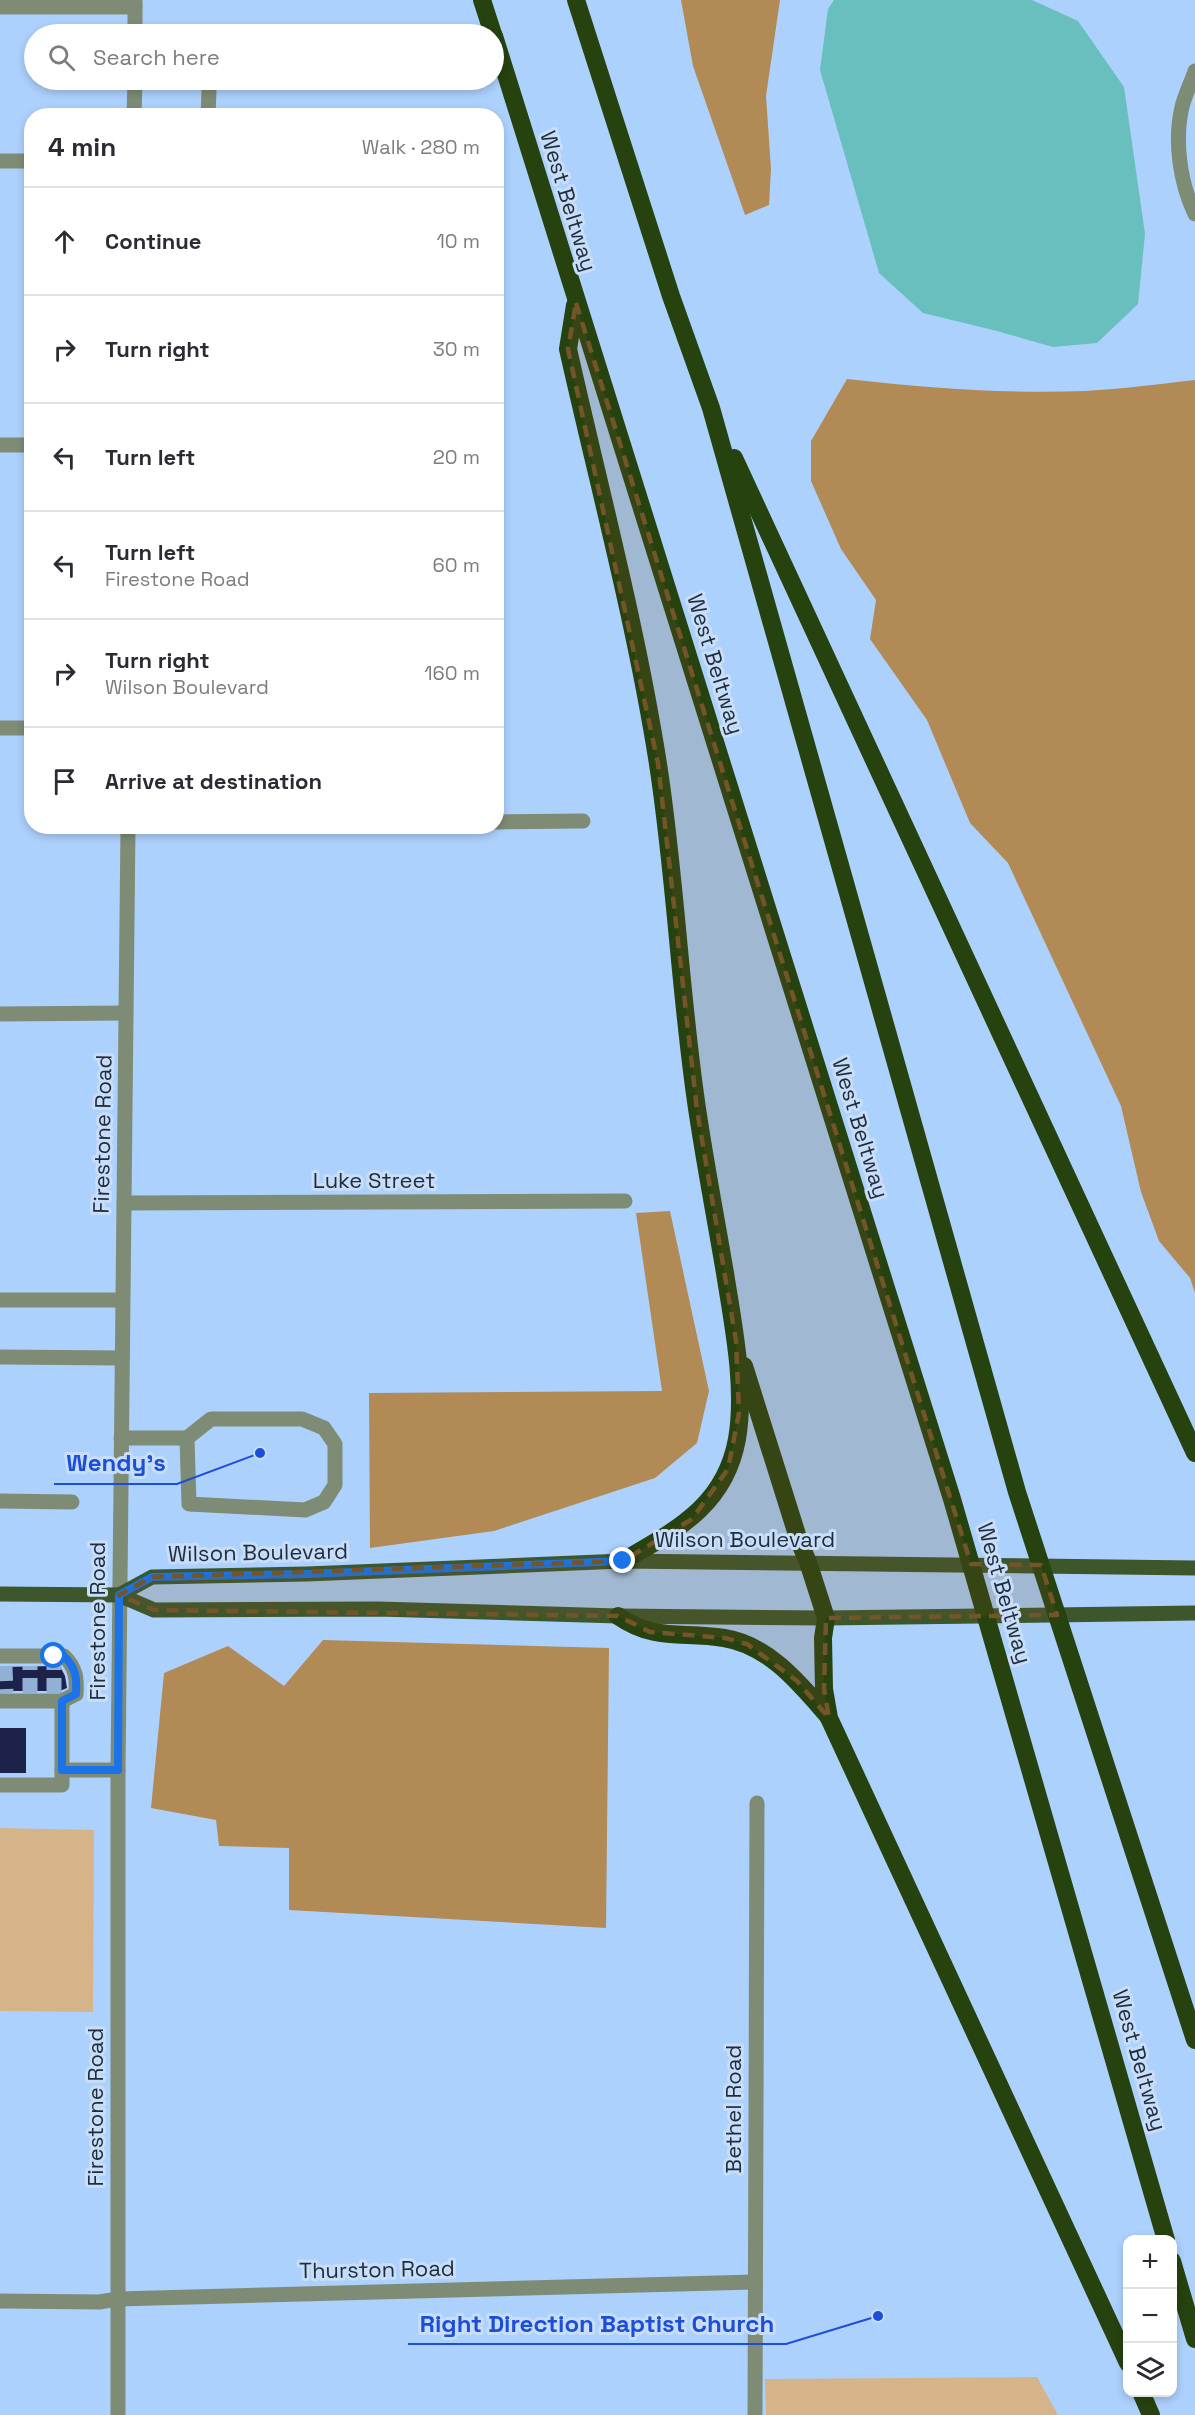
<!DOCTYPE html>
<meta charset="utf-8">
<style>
:root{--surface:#fff;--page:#f2f2f3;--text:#2b2b33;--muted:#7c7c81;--line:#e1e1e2}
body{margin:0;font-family:"Space Grotesk",sans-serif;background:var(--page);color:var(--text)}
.controls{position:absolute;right:18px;bottom:18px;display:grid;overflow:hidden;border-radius:12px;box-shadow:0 3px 9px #0003}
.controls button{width:54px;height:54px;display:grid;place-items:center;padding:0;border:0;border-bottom:2px solid var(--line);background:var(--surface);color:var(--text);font:30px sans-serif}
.stop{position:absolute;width:18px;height:18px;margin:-14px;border:4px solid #1a73e8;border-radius:50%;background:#fff}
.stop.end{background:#1a73e8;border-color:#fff;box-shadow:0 2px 6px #0008}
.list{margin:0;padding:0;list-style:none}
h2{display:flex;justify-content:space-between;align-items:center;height:78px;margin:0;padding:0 24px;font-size:26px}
h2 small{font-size:20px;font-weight:400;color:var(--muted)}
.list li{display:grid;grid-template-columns:39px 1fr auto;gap:18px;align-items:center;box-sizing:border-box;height:108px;padding:0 24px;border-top:2px solid var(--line)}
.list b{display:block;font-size:22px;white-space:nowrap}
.list p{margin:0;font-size:20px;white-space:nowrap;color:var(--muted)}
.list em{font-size:20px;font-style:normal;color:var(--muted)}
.icon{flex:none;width:33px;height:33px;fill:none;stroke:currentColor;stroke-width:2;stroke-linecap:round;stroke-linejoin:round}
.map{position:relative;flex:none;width:1195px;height:2415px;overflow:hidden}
.search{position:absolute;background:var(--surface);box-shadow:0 3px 9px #0003;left:24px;top:24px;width:480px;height:66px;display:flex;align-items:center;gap:15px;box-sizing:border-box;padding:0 21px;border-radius:33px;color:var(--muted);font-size:22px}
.panel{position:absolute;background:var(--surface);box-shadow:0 3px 9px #0003;left:24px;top:108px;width:480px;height:726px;border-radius:24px}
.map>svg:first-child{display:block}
.green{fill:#d6b489}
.forest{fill:#b18a56}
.water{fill:#69bfbd}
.building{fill:#1c224a}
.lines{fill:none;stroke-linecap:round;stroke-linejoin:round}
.minor-tunnel{stroke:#90b0d6;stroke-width:15;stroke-dasharray:15 8;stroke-linecap:butt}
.minor{stroke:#7e8c75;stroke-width:15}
.major{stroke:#3d562c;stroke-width:15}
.highway{stroke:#26420f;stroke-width:18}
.route{stroke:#1a73e8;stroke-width:8}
.marked{fill:#74552a;fill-opacity:0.2;stroke:#74552a;stroke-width:4.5;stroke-dasharray:12 8;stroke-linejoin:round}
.labels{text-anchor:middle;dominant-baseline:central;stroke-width:6;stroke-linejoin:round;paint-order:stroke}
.street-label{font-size:22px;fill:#1e2c3c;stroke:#c7ddf8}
.leader{fill:none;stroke:#1d4ed8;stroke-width:2}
.callout-dot{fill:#1d4ed8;stroke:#c7ddf8;stroke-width:2}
.callout-label{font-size:24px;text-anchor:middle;font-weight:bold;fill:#1d4ed8;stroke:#c7ddf8;stroke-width:6;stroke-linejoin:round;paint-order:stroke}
</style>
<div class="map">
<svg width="1195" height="2415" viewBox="0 0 1195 2415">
<rect width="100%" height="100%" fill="#add1fd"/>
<!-- green -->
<g class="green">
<path d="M0 1828 94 1830 93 2012 0 2011Z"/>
<path d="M1037 2377 1058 2415H766L765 2379Z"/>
</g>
<!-- forest -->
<g class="forest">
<path d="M681 0H780L766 96 771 169 769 205 745 215 693 66Z"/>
<path d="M847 379C926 388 1006 394 1085 391 1122 389 1159 384 1195 380V1293L1190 1278 1159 1241 1141 1192 1121 1106 1008 863 970 823 927 720 870 639 876 600 841 549 811 481V441Z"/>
<path d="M670 1211 709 1391 697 1443 655 1478 494 1531 370 1548 369 1393 662 1391 636 1213Z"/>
<path d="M323 1640 609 1648 606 1928 289 1910V1848L219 1846 216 1820 151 1808 164 1673 228 1646 284 1686Z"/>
</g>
<!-- water -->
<path class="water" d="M834 0H1032L1078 21 1124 87 1145 234 1138 304 1097 343 1053 347 997 331 923 313 879 273 820 70 828 9Z"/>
<!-- building -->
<g class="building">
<path d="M54 1666H60L65 1676 67 1688 60 1691H0V1667Z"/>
<rect x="0" y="1728" width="26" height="45"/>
</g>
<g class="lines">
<!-- minor-tunnel -->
<g class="minor-tunnel">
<path d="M5 1666 6 1693"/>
<path d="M30 1693V1666"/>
<path d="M54 1693V1666"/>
</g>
<!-- minor -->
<g class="minor">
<path d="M0 7H135"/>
<path d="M135 34V0"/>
<path d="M1195 71C1191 83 1185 95 1182 107 1174 141 1180 183 1195 214"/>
<path d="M134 116 135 80"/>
<path d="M208 116 209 90"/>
<path d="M0 161H32"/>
<path d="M0 445H32"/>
<path d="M0 728H32"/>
<path d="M496 822 583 821"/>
<path d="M0 1014 126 1013"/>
<path d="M124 1203 625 1201"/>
<path d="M0 1300H122"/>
<path d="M0 1357 122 1358"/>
<path d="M121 1438H187L211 1419H302L324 1428 335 1444V1485L324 1502 305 1510 189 1504 187 1438"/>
<path d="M0 1501 72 1502"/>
<path d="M0 1656H64C76 1668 77 1678 76 1694L62 1701"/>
<path d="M0 1701H62V1770"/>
<path d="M0 1785H62V1770H118"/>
<path d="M0 2301 99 2302 118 2299 755 2282"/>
<path d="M118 2415V1770L128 826"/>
<path d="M755 2415 757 1803"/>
</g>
<!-- major -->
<g class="major">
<path d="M0 1594 119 1595 154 1610 378 1609 618 1616 826 1618 1195 1613"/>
<path d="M119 1595 152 1577 307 1574 623 1561 1195 1568"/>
</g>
<!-- highway -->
<g class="highway">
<path d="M482 0 493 34"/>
<path d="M576 0 671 296 711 408 1017 1492 1195 2040"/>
<path d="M494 36 952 1499 1166 2240"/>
<path d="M575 305 568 349C599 487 636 624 658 764 676 880 680 998 698 1115 706 1168 716 1220 725 1273 733 1324 746 1387 737 1439 725 1506 676 1530 623 1561"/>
<path d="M734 458 1195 1453"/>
<path d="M744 1366 799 1541 808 1562 826 1618 823 1638 824 1689 829 1718 1128 2363"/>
<path d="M618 1616C656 1642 682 1631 724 1638 769 1645 800 1684 828 1716"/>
<path d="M1172 2261 1195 2339"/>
<path d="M1141 2392 1151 2415"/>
</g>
</g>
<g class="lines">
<!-- route -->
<path class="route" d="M54 1656H64C76 1668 77 1678 76 1694L62 1701V1770H118L119 1595 152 1577 307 1574 623 1561"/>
</g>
<!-- marked area -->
<path class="marked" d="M576 303 971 1564 1041 1565 1057 1615 826 1618 824 1689 829 1718 797 1681 747 1644 725 1638 650 1632 618 1616 154 1610 119 1595 152 1577 623 1561 692 1519 728 1469 739 1413 736 1341 697 1110 658 763 568 349Z"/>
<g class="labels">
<!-- street labels -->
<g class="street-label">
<text transform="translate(569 201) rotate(73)">West Beltway</text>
<text transform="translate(716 664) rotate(73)">West Beltway</text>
<text transform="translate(861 1128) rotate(73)">West Beltway</text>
<text transform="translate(102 1134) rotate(-89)">Firestone Road</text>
<text x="374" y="1180">Luke Street</text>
<text x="745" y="1539">Wilson Boulevard</text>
<text transform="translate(258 1552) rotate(-1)">Wilson Boulevard</text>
<text transform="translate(1005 1593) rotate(74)">West Beltway</text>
<text transform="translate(97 1621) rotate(-90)">Firestone Road</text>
<text transform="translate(1140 2060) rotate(74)">West Beltway</text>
<text transform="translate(95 2107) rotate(-90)">Firestone Road</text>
<text transform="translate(733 2109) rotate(-90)">Bethel Road</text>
<text transform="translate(377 2269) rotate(-1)">Thurston Road</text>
</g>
</g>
<!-- callouts -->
<path class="leader" d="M260 1453L177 1484H54M878 2316L786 2344H408"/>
<g class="callout-dot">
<circle cx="260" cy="1453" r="6"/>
<circle cx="878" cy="2316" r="6"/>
</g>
<g class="callout-label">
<text x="116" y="1471">Wendy's</text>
<text x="597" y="2332">Right Direction Baptist Church</text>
</g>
</svg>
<div class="controls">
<button>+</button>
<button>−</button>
<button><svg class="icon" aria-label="layers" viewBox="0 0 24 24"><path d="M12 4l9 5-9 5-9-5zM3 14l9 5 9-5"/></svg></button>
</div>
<div class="stop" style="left:54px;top:1656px"></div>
<div class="stop end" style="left:623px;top:1561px"></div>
<div class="search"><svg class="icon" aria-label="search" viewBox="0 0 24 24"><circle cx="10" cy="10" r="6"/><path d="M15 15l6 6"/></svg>Search here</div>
<section class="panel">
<h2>4 min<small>Walk · 280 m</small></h2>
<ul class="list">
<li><svg class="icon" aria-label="ahead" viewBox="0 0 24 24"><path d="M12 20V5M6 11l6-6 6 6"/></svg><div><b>Continue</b></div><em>10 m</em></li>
<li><svg class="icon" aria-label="right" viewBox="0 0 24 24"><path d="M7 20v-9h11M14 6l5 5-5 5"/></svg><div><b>Turn right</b></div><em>30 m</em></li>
<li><svg class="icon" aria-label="left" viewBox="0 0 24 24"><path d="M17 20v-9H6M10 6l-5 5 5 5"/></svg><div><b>Turn left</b></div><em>20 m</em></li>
<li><svg class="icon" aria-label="left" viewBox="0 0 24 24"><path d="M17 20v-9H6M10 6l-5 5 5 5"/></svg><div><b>Turn left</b><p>Firestone Road</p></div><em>60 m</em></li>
<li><svg class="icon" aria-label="right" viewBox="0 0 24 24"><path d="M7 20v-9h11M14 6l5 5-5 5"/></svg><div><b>Turn right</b><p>Wilson Boulevard</p></div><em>160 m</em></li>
<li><svg class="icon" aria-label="arrive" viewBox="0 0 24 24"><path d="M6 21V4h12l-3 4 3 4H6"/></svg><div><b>Arrive at destination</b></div></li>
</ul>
</section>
</div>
